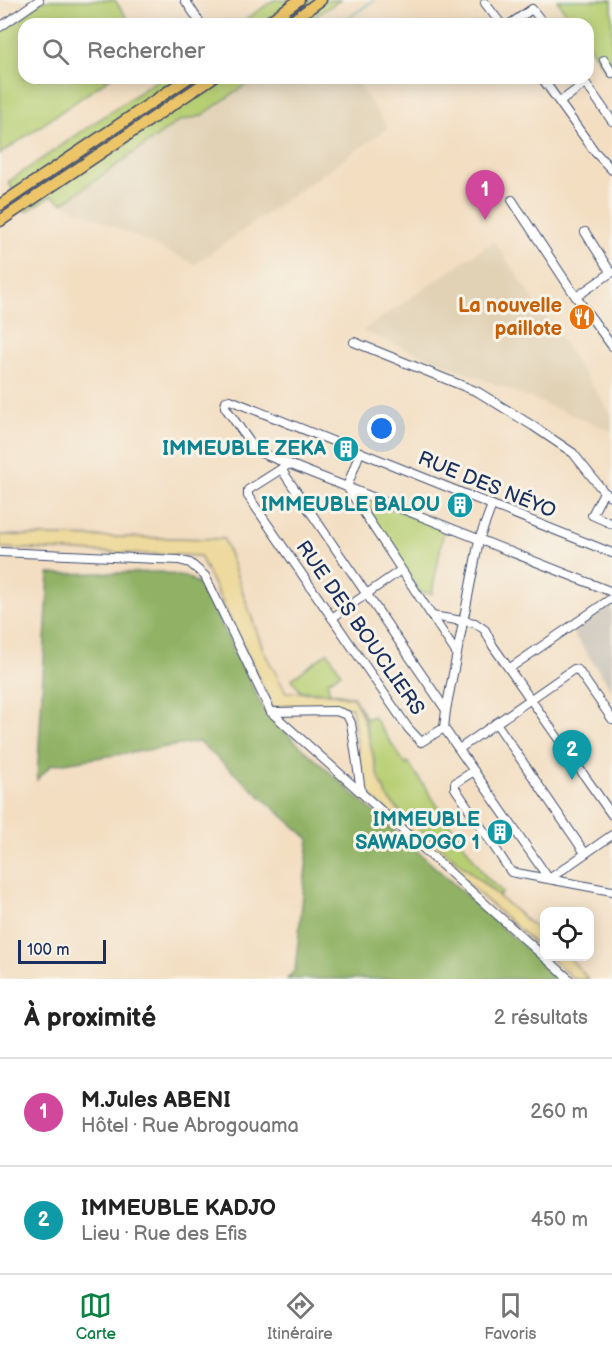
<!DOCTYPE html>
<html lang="fr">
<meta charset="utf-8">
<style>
:root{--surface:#fff;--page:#f2f2f2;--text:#222;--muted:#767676;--line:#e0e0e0;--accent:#0b8043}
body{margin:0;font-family:"Balsamiq Sans",sans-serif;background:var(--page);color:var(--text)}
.controls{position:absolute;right:18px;bottom:18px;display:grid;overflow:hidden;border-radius:12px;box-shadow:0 3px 15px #0003}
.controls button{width:54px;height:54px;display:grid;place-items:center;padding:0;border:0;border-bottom:2px solid var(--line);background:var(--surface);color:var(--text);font:30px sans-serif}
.scale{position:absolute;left:18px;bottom:15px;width:88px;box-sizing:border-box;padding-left:6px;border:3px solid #1b2f5e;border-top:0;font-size:16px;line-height:21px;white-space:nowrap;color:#1b2f5e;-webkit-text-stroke:4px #f7f3e8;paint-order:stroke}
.you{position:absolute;left:382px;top:429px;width:21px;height:21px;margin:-15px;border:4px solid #fff;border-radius:50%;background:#1a73e8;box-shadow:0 0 0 9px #1a73e833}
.badge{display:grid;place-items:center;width:39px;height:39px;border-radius:50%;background:var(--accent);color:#fff;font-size:20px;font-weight:700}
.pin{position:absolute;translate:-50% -50px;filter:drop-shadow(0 2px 3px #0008)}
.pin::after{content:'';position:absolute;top:32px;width:21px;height:18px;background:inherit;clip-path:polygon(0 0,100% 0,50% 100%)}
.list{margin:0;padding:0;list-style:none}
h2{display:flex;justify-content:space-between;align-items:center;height:78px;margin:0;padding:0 24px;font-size:26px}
h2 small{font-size:20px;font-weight:400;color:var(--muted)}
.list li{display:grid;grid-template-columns:39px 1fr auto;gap:18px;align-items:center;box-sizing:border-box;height:108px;padding:0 24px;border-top:2px solid var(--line)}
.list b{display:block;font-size:22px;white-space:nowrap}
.list p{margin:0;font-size:20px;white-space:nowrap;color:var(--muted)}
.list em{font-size:20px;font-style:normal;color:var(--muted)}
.icon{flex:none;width:33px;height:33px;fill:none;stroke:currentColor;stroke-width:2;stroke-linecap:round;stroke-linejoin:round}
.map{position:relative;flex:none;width:612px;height:979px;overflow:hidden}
.search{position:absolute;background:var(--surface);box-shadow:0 3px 15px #0003;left:18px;right:18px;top:18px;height:66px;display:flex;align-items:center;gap:15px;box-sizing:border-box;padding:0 21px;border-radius:18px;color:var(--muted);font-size:22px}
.sheet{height:294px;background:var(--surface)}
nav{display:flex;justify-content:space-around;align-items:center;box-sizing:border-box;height:84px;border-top:2px solid var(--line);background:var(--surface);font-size:16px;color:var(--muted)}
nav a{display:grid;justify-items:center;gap:3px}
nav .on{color:var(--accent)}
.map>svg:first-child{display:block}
.built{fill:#e1d2b6}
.industrial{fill:#c9c3b8}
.green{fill:#b7cf73;stroke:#697f68;stroke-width:1.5}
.forest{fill:#91b265;stroke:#567062;stroke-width:1.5}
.sand{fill:#eeda9e;stroke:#84847e;stroke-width:1.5}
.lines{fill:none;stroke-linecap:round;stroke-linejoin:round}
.stream{stroke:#40aebc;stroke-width:1.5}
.minor-casing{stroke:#3b496d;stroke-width:10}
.major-casing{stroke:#3b496d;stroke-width:13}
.minor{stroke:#fff;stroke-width:8}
.major{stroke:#edc569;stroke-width:10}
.labels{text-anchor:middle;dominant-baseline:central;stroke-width:6;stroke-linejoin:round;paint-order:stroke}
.food-label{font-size:20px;font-weight:bold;fill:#c56008;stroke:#f7f3e8;text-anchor:end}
.culture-label{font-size:20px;font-weight:bold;fill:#0d838f;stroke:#f7f3e8;text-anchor:end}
.street-label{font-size:20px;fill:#1b2f5e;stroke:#f7f3e8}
</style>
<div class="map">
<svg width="612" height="979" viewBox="0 0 612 979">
<rect width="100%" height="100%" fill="#f7f3e8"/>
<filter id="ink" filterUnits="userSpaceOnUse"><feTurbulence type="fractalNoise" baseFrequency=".0167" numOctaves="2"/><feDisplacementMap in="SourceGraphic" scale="12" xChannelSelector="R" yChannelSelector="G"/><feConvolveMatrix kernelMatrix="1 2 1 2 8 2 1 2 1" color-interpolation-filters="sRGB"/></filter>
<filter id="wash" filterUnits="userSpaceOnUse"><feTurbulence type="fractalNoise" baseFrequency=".008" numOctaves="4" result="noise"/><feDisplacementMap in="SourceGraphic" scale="24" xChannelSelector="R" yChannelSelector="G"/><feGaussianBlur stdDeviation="1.35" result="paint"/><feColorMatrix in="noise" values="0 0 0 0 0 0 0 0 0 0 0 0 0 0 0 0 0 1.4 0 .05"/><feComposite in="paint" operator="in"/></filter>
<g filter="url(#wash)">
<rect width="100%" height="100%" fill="#f3dec2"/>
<!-- built -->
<g class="built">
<path d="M255 78H354L388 128 195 264 63 203 179 121 201 116Z"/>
<path d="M494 241 612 415V431L362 331Z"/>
</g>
<!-- industrial -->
<path class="industrial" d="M612 602V690L571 630Z"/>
<!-- green -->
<g class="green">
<path d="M43 0H115L131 24H24V78H110L0 154V29Z"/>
<path d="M274 0H340L313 18 316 24H239Z"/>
<path d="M557 0H612V72L608 74 588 45V24H573Z"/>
<path d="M160 78H255L201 116 179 121 63 203 51 196 26 212 8 182Z"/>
<path d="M351 492 444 529 432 594 420 592Z"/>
<path d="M328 652 341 673 328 681 329 692 353 697 367 719 373 716 406 765 408 762 486 877 503 892 499 896 403 815 388 798 378 776 365 720 353 698 328 693 300 691 292 679Z"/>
</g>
<!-- forest -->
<path class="forest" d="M162 572 189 578 203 587 267 716 507 932 562 979H287L295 970 309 839 199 742 51 765 37 780 49 574Z"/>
<!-- sand -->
<g class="sand">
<path d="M0 535 224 539 264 652 286 692 328 693 353 698C372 728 370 765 387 796 391 803 397 809 403 815L544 935V952L364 790 352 707 273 708 200 556 0 548Z"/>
<path d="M549 957H569L588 979H574Z"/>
</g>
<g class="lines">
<!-- stream -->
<g class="stream">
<path d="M565 0H570"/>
<path d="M340 24 374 0"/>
</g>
</g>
</g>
<g filter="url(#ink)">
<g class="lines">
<defs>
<g id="minor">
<path d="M185 0 201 24"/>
<path d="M485 3 501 24"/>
<path d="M510 24 532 9 544 24"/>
<path d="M0 27 39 0"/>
<path d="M604 60 612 73"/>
<path d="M542 78 595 152 612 170"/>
<path d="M582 78 612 121"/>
<path d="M560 102 585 83"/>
<path d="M512 200 576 297 612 346"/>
<path d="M585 232 611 273"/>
<path d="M576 297 612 272"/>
<path d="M354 342 478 392 533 426 573 453 604 492 612 497"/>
<path d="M360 452 347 487 457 654"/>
<path d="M289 464 248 490V496L408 728 421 742 444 728"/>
<path d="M281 469 446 710"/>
<path d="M604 492 592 515 612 524"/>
<path d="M492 505 479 540 446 710 444 728 549 879 612 835"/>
<path d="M0 552 179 560 190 563 205 576 271 712 569 979"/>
<path d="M612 553 230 400 226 401 225 407 256 451 612 592"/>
<path d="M432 616 475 623 485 630 493 646 612 815"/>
<path d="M332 618 401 570"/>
<path d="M510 668 612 598"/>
<path d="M271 712 336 711 347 715 351 723 361 791"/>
<path d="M496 723 585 853"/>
<path d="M459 749 574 669 578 670 612 719"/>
<path d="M474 771 455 783V788L511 872 612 891"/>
</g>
<g id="major">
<path d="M265 24 299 0"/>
<path d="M288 24 321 0"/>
<path d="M0 205 188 78"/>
<path d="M0 221 212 78"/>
</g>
</defs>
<!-- minor casing -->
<use href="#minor" class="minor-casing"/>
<!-- major casing -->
<use href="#major" class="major-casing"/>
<!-- minor -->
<use href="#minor" class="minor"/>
<!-- major -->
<use href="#major" class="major"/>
</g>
</g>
<!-- icons -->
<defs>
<symbol id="restaurant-disc" viewBox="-11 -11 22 22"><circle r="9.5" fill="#e8710a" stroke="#f7f3e8"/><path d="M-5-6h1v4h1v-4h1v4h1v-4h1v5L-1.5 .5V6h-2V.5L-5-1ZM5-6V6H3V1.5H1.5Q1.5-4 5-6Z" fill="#fff"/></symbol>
<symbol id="building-disc" viewBox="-11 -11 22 22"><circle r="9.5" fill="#0f9aa8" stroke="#f7f3e8"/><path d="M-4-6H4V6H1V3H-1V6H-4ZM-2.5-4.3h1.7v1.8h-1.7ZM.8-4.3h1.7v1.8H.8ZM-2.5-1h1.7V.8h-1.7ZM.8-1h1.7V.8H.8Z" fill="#fff"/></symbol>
</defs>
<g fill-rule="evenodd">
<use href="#restaurant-disc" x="567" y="302" width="30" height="30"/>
<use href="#building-disc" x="331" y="434" width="30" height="30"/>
<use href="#building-disc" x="445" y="490" width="30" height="30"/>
<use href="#building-disc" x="485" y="817" width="30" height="30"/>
</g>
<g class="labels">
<!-- food labels -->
<g class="food-label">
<text x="562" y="306">La nouvelle<tspan x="562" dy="23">paillote</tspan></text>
</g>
<!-- culture labels -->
<g class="culture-label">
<text x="326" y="449">IMMEUBLE ZEKA</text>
<text x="440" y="505">IMMEUBLE BALOU</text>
<text x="480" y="820">IMMEUBLE<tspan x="480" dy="23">SAWADOGO 1</tspan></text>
</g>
<!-- street labels -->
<g class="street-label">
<text transform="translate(487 485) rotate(22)">RUE DES NÉYO</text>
<text transform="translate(360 628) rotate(55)">RUE DES BOUCLIERS</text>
</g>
</g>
</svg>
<div class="controls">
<button><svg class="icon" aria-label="locate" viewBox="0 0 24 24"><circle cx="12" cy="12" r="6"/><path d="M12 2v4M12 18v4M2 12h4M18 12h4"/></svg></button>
</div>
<div class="scale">100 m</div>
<div class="you"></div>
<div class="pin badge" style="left:485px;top:220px;background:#d1479c">1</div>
<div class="pin badge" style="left:572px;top:780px;background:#0f9aa8">2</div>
<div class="search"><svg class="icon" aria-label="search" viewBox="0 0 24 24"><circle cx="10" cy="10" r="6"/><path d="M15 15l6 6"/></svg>Rechercher</div>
</div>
<section class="sheet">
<h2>À proximité<small>2 résultats</small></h2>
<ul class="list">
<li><span class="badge" style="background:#d1479c">1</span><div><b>M.Jules ABENI</b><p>Hôtel · Rue Abrogouama</p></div><em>260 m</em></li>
<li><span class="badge" style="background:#0f9aa8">2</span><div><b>IMMEUBLE KADJO</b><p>Lieu · Rue des Efis</p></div><em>450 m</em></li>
</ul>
</section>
<nav>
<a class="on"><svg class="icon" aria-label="map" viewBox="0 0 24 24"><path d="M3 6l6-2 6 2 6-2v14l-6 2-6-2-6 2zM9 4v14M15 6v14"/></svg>Carte</a>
<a><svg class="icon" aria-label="directions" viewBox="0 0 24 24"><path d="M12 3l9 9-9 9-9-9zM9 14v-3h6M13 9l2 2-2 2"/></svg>Itinéraire</a>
<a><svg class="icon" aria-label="saved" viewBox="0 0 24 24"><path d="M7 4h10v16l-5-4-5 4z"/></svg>Favoris</a>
</nav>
